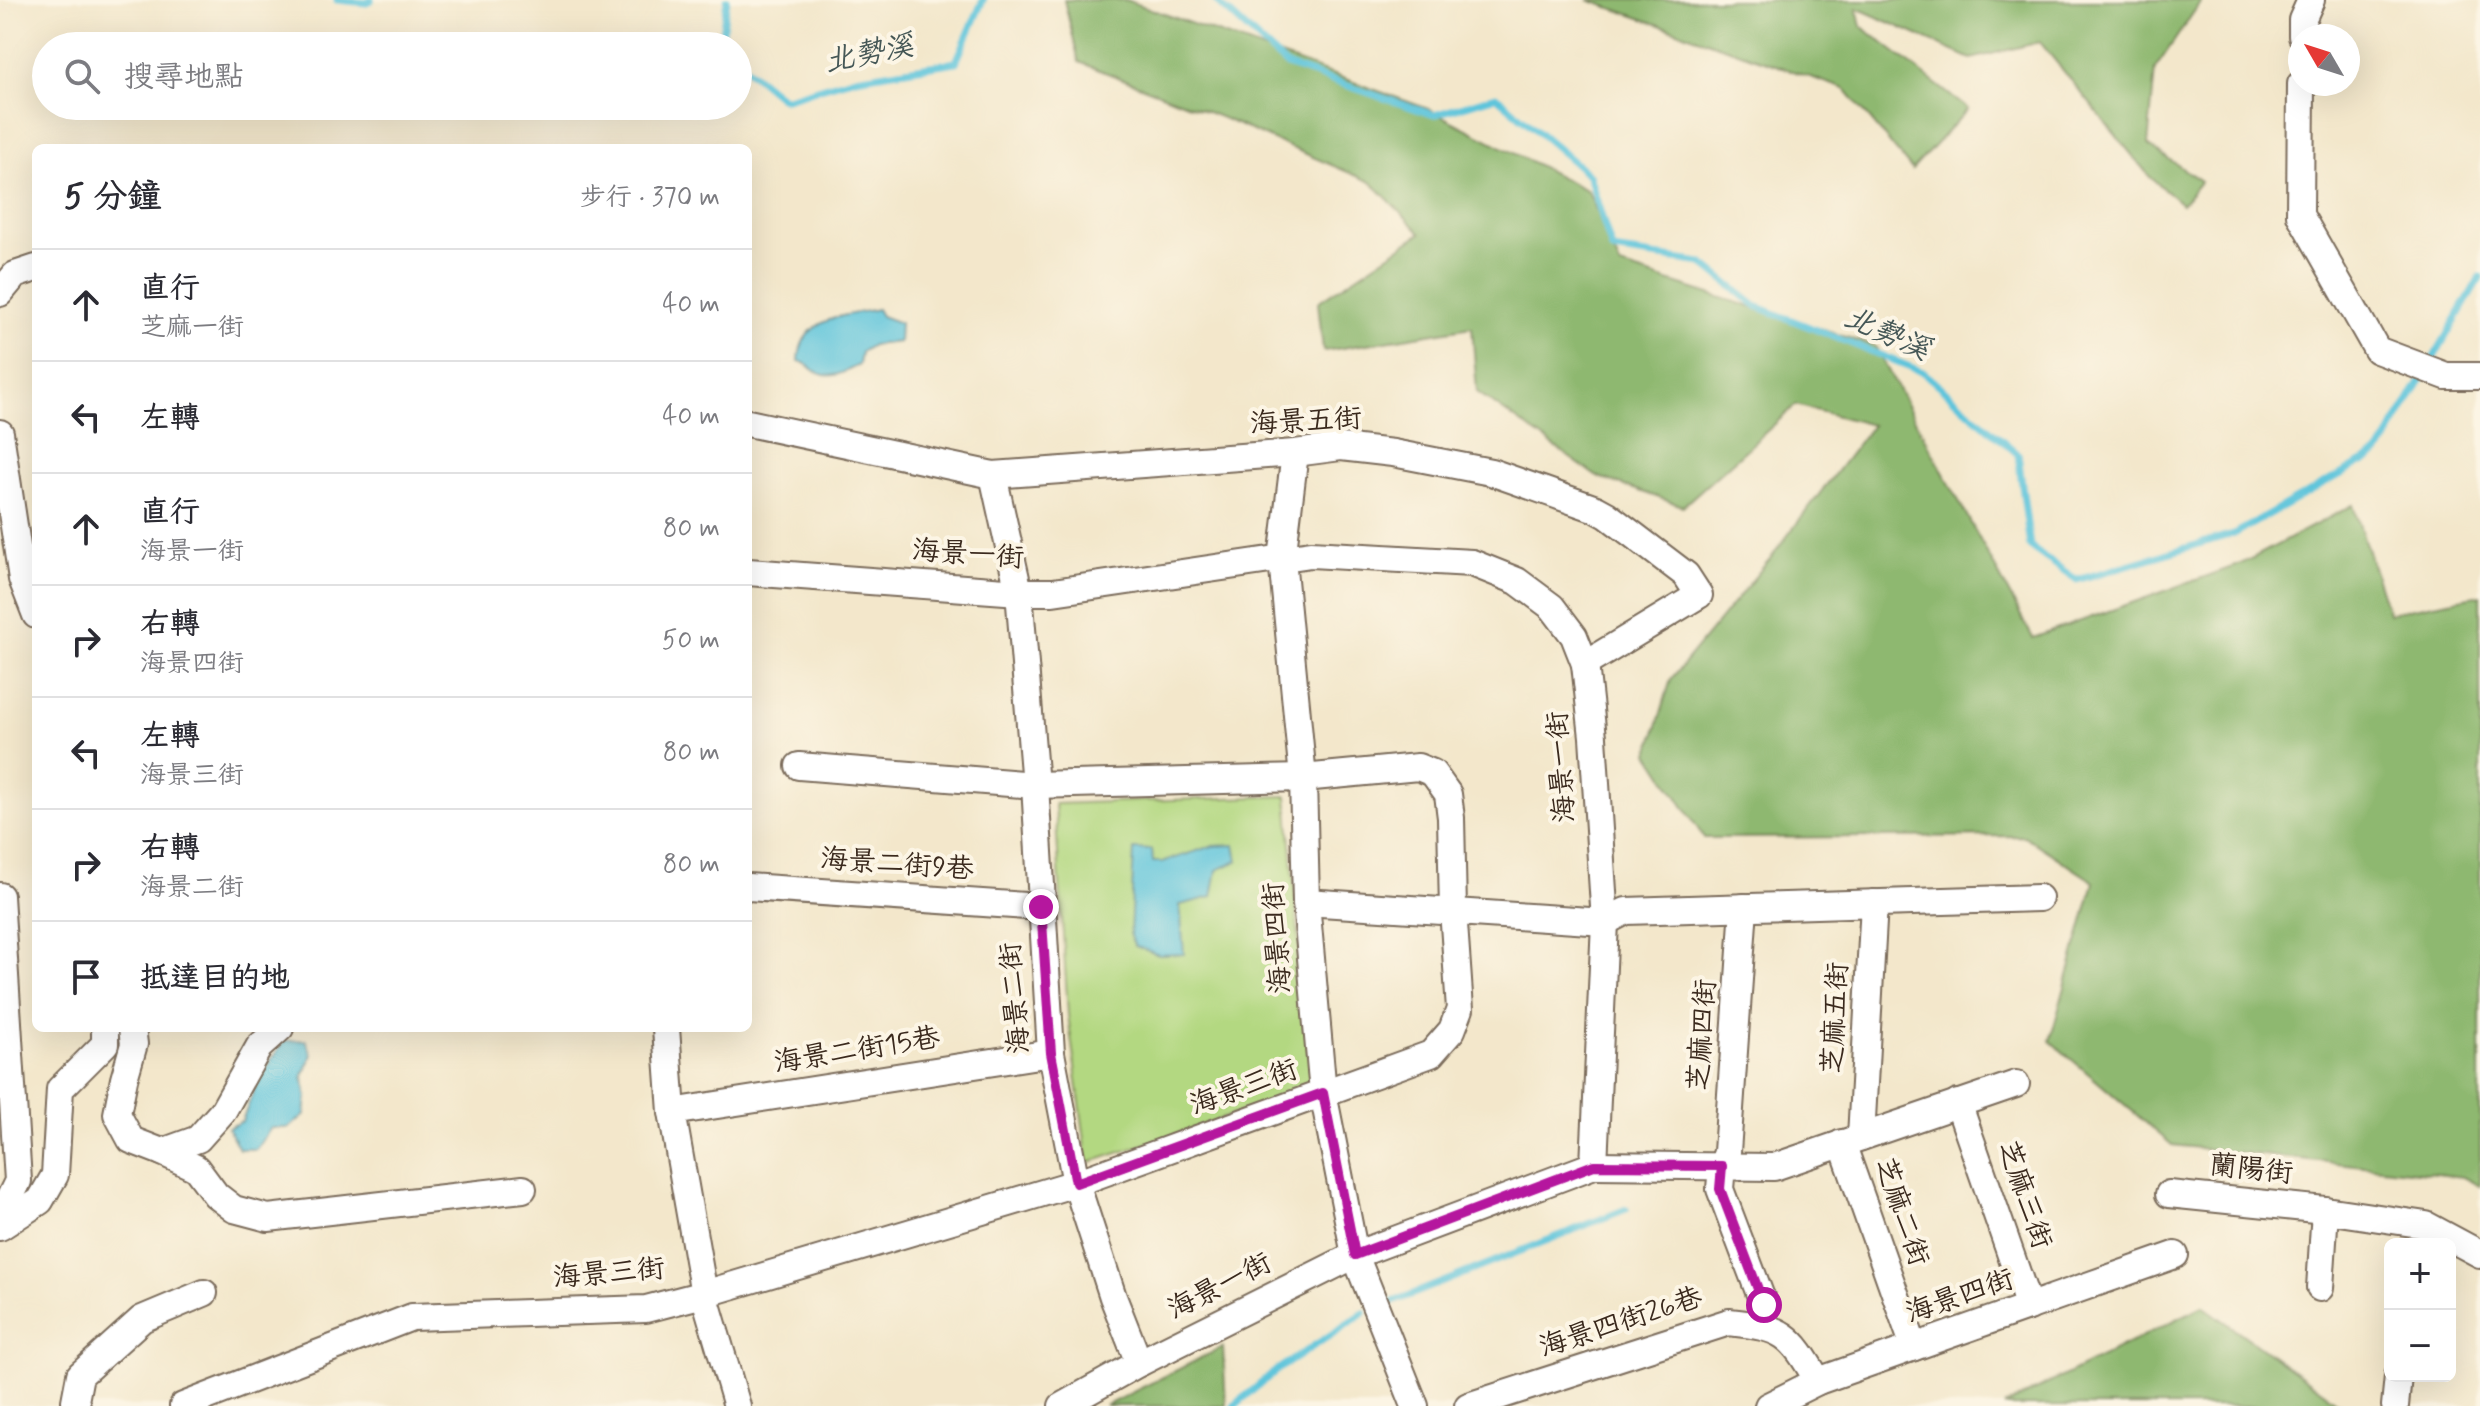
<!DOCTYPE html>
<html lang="zh-TW">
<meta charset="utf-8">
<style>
:root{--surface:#fff;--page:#f7f7f7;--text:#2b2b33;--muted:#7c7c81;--line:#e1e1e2}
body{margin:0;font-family:Mynerve,"LXGW WenKai TC",sans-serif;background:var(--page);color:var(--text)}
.controls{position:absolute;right:24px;bottom:24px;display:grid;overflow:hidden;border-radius:12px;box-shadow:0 8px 32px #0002}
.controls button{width:72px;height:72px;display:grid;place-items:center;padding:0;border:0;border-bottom:2px solid var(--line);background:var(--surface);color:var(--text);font:40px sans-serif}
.compass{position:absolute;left:2288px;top:24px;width:72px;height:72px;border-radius:50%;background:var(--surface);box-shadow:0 8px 32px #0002;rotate:309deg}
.stop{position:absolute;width:24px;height:24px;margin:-18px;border:6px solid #b5179e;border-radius:50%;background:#fff}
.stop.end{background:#b5179e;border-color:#fff;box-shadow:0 2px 8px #0008}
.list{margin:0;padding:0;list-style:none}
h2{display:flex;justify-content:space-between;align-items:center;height:104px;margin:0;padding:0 32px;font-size:34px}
h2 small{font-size:26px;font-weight:400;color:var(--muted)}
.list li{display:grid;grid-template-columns:52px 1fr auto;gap:24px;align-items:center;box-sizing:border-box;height:112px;padding:0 32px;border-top:2px solid var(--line)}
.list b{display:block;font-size:30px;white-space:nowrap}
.list p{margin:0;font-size:26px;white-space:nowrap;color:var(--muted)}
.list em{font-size:26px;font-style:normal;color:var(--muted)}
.icon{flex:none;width:44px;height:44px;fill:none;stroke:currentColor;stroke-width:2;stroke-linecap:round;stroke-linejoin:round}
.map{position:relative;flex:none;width:2480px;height:1406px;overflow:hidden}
.search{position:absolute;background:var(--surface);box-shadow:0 8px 32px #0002;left:32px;top:32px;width:720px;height:88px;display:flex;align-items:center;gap:20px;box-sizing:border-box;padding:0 28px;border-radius:44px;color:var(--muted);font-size:30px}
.panel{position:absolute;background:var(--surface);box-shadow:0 8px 32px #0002;left:32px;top:144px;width:720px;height:888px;border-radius:12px}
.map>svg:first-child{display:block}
.green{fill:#b3d881;stroke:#778150;stroke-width:2}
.forest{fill:#8eb86f;stroke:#647146;stroke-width:2}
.water{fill:#5ec5db;stroke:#4c787c;stroke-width:2}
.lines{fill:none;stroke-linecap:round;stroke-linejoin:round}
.stream{stroke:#5ec5db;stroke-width:7}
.minor-casing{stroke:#7b6c5b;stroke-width:30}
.minor{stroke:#fff;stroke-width:26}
.route{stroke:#b5179e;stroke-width:10}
.labels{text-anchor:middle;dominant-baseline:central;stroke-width:8;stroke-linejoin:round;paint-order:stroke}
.street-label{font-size:28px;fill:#3b2a1e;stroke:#fcf5e5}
.water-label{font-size:30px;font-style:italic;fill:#465857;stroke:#fcf5e5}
</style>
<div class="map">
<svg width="2480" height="1406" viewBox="0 0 2480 1406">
<rect width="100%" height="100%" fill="#fcf5e5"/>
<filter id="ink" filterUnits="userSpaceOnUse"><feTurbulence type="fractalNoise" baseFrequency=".0125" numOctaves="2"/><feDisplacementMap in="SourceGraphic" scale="16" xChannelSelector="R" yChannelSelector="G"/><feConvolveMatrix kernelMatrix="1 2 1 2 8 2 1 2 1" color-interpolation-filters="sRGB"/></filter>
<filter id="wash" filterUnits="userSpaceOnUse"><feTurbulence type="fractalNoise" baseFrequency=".006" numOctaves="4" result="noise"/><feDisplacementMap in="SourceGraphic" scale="32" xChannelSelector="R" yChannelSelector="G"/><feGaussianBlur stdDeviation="1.8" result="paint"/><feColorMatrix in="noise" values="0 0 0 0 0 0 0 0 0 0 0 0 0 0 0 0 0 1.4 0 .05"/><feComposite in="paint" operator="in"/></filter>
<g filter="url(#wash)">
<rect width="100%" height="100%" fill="#f3e7cb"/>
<!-- green -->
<path class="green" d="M1287 796 1311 1089 1088 1163 1068 1015 1055 804Z"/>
<!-- forest -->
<g class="forest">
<path d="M1064 0H1126L1428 109 1588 191 1620 266 1875 346 2033 638 2241 564 2353 505 2388 613 2480 595V1186L2463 1177 2172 1145 2050 1041 2094 882 2024 836 1704 838 1649 753 1671 679 1769 560 1872 425 1796 405 1683 506 1596 476 1477 392 1472 327 1323 351 1318 302 1421 233 1371 182 1220 117 1079 62Z"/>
<path d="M1588 0H2202L2155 69 2148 145 2201 181 2182 204 2150 177 2040 42 1971 59 1857 8 1861 26 1968 109 1912 170 1845 89Z"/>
<path d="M2203 1306 2343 1406H2004Z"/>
<path d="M1223 1347 1226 1406H1105Z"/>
</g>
<!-- water -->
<g class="water">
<path d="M877 309 881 316 900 323 899 342 872 345 861 352 859 365C847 370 835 379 821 374 813 371 808 363 799 361 800 318 843 316 877 309Z"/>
<path d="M1235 845 1238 861 1217 870 1212 897 1180 905 1184 954 1159 955 1135 946 1130 936 1134 849 1152 850 1153 862H1162L1213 846Z"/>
<path d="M306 1040 312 1055 303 1076 307 1097 305 1115 288 1128H271L256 1149H239L228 1128 242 1121 258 1080 284 1041Z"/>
</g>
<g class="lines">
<!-- stream -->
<g class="stream">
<path d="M337 0 367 3 371 0"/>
<path d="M1215 0 1286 65 1434 115 1496 96 1589 175 1612 250 1702 263 1756 306 1923 372 2018 454 2030 547 2077 580 2236 533 2379 453 2480 277"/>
<path d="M720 46 727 0"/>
<path d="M738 62 783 99 855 78 956 62 983 0"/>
<path d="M1393 1302 1626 1209"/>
<path d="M1234 1406 1277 1370 1364 1313"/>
</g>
</g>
</g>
<g filter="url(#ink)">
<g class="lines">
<defs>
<g id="minor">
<path d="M2302 36V20L2311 0"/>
<path d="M2301 84 2300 215 2377 350 2446 376H2480"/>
<path d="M0 293 15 275 36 268"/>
<path d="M748 423 993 475 1295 453 1341 447 1393 453 1491 472 1596 509 1607 515 1686 575 1699 595 1585 664"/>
<path d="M0 433 22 579 36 615"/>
<path d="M1295 453 1282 559 1303 778 1306 902 1323 1093 1355 1255 1415 1406"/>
<path d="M993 475 1019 592 1035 785 1051 1053 1076 1183 1113 1297 1139 1363"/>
<path d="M748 572 1019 592H1053L1311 554 1472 563 1517 581 1552 607 1574 636 1585 664 1593 737 1605 922 1594 1165 1355 1255 1139 1363 1062 1406"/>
<path d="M748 887 1041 907"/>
<path d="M0 896 18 1181 0 1218"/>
<path d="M1306 902 1605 922 1626 911 2039 898"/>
<path d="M1744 907 1727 1152 1722 1166 1720 1189 1764 1305V1326"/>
<path d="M132 1028 134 1044 124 1079 117 1114 131 1140 162 1152 198 1139 223 1111 259 1047 280 1028"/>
<path d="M666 1028 672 1112 704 1294 737 1406"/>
<path d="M1958 1103 2029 1307"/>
<path d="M672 1112 1051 1053"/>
<path d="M1861 1137 1874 903"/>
<path d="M1842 1143 1914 1347"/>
<path d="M162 1152 196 1168 216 1195 234 1209 268 1218 523 1189"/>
<path d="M1594 1165 1774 1167 2016 1084"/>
<path d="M2169 1194 2325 1210 2426 1225 2480 1254"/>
<path d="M0 1227 40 1201 55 1175 60 1089 105 1044V1028"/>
<path d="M2320 1288 2325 1210"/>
<path d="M77 1406 75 1401 80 1375 142 1319 204 1293"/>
<path d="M183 1406 412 1317 646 1309 704 1294 1076 1183 1431 1054 1452 1030 1460 1009 1453 910 1451 818 1448 794 1433 773 1418 767 1303 778 1035 785 799 766"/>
<path d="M1468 1406 1729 1322C1784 1328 1790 1333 1818 1381"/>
<path d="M1768 1406 1818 1381 2175 1255"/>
<path d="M2395 1406 2398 1376"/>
</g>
</defs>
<!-- minor casing -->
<use href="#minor" class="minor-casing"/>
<!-- minor -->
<use href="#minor" class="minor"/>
</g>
</g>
<g class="lines" filter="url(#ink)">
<!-- route -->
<path class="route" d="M1041 907 1051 1053 1076 1183 1323 1093 1355 1255 1594 1165 1722 1166 1720 1189 1764 1305"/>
</g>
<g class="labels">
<!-- street labels -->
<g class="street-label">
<text transform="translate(1306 422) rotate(-3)">海景五街</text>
<text transform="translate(968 555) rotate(4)">海景一街</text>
<text transform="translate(1562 767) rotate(-94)">海景一街</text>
<text transform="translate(897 865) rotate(4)">海景二街9巷</text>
<text transform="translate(1278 938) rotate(-94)">海景四街</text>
<text transform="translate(1016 998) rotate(-95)">海景二街</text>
<text transform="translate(1836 1018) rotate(-87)">芝麻五街</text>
<text transform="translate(1703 1035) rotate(-86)">芝麻四街</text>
<text transform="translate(857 1051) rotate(-9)">海景二街15巷</text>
<text transform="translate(1244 1088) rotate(-20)">海景三街</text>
<text transform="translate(2251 1170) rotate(6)">蘭陽街</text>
<text transform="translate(2024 1195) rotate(71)">芝麻三街</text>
<text transform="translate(1901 1212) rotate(71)">芝麻二街</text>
<text transform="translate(609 1274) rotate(-5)">海景三街</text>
<text transform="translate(1220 1287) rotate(-27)">海景一街</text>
<text transform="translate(1960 1297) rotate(-19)">海景四街</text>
<text transform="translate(1621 1323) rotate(-18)">海景四街26巷</text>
</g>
<!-- water labels -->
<g class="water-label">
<text transform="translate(869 54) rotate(-11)">北勢溪</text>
<text transform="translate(1887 334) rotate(24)">北勢溪</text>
</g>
</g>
</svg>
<div class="controls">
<button>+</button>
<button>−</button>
</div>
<svg class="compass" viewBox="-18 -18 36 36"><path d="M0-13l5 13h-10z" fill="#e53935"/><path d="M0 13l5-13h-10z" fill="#7c7c81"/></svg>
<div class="stop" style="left:1764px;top:1305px"></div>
<div class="stop end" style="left:1041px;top:907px"></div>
<div class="search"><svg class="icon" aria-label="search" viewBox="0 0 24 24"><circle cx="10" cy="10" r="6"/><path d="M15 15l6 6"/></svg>搜尋地點</div>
<section class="panel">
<h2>5 分鐘<small>步行 · 370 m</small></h2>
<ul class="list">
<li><svg class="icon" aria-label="ahead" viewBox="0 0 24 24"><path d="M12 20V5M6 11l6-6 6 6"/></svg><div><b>直行</b><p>芝麻一街</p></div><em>40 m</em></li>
<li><svg class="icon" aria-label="left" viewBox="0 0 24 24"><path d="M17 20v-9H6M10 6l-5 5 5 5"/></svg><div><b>左轉</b></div><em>40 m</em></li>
<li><svg class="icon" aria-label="ahead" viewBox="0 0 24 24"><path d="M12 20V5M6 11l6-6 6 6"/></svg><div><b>直行</b><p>海景一街</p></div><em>80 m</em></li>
<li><svg class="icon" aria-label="right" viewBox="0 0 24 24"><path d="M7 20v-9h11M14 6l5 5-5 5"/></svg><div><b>右轉</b><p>海景四街</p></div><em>50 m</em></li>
<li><svg class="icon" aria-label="left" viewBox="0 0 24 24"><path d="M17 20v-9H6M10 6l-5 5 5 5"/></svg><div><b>左轉</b><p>海景三街</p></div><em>80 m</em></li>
<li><svg class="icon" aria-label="right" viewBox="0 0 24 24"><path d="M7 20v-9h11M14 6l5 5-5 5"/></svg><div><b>右轉</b><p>海景二街</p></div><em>80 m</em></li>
<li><svg class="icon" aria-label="arrive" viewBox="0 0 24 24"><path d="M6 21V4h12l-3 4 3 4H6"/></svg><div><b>抵達目的地</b></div></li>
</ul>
</section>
</div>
